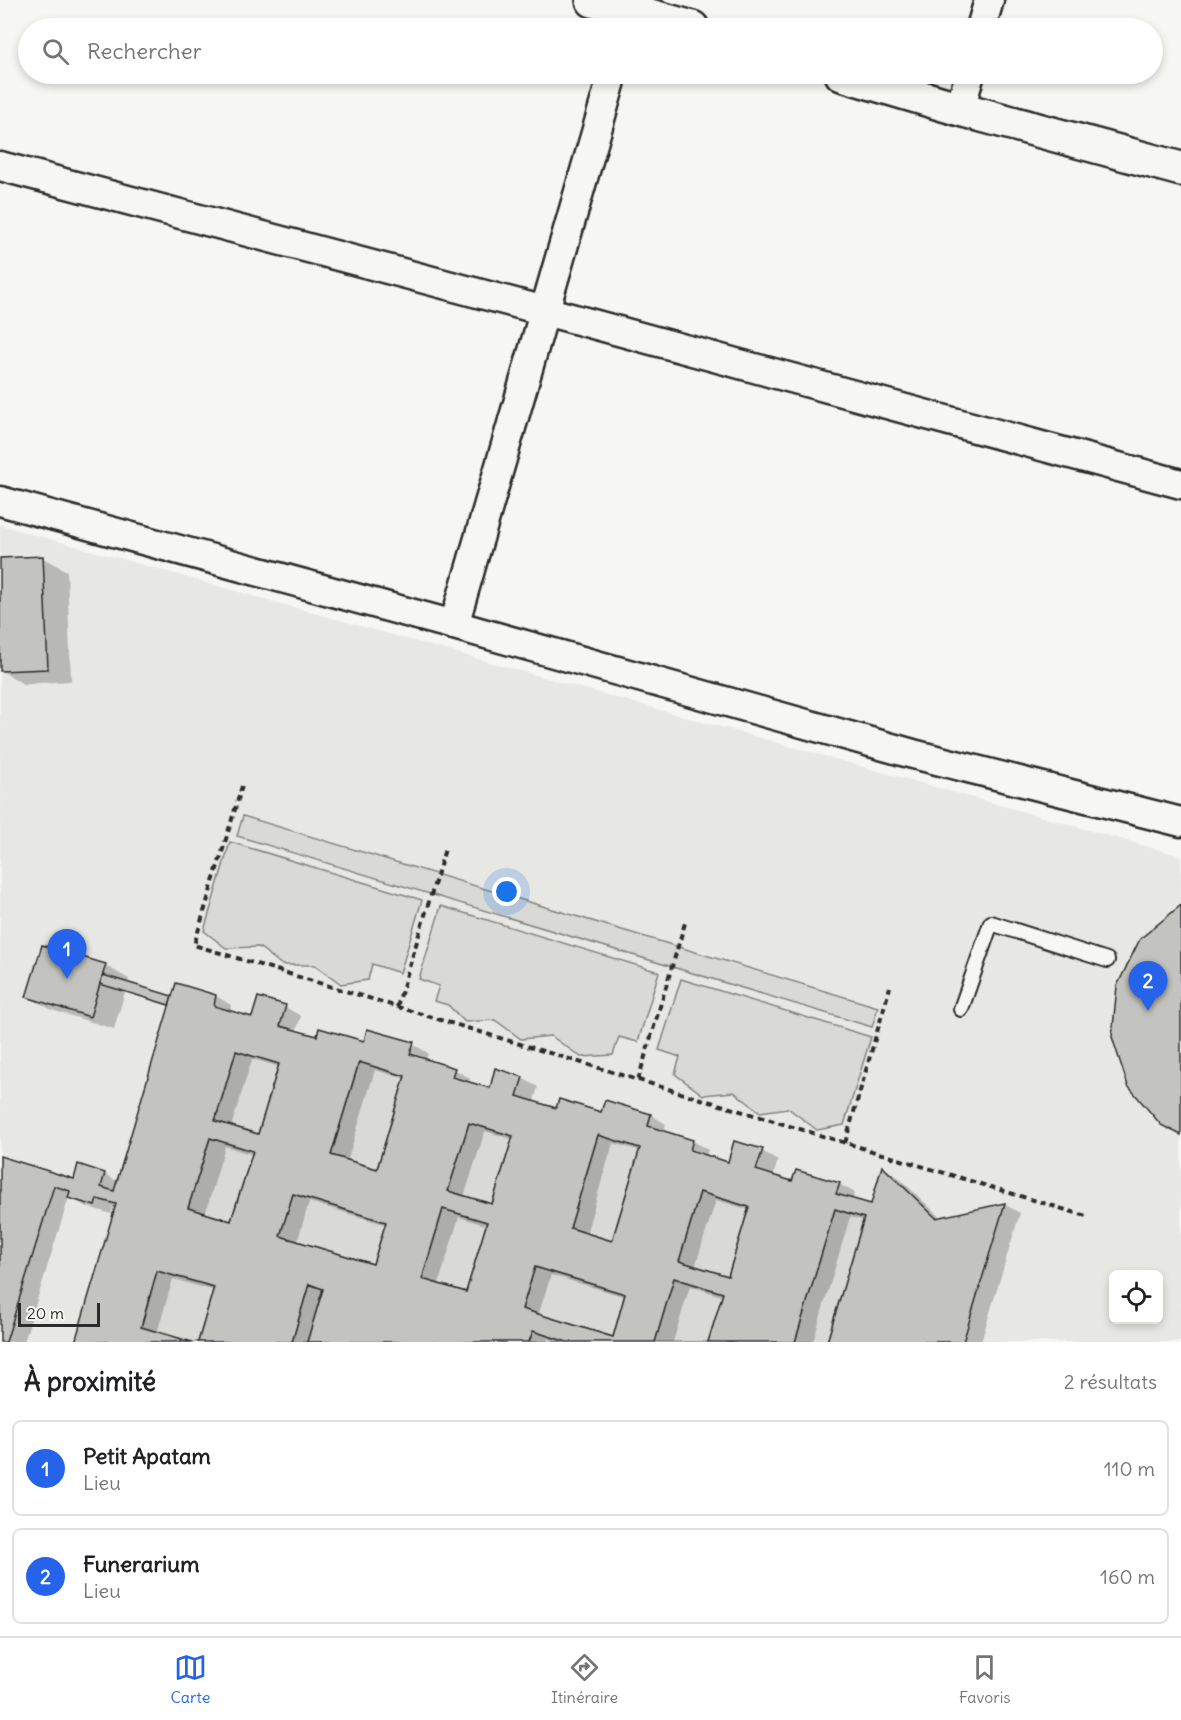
<!DOCTYPE html>
<html lang="fr">
<meta charset="utf-8">
<style>
:root{--surface:#fff;--page:#f2f2f2;--text:#202124;--muted:#757577;--line:#e0e0e0;--accent:#2563eb}
body{margin:0;font-family:Delius,sans-serif;background:var(--page);color:var(--text)}
.controls{position:absolute;right:18px;bottom:18px;display:grid;overflow:hidden;border-radius:9px;box-shadow:0 3px 9px #0003}
.controls button{width:54px;height:54px;display:grid;place-items:center;padding:0;border:0;border-bottom:2px solid var(--line);background:var(--surface);color:var(--text);font:30px sans-serif}
.scale{position:absolute;left:18px;bottom:15px;width:82px;box-sizing:border-box;padding-left:6px;border:3px solid #2b2b2b;border-top:0;font-size:16px;line-height:21px;white-space:nowrap;color:#2b2b2b;-webkit-text-stroke:4px #f6f6f2;paint-order:stroke}
.you{position:absolute;left:507px;top:892px;width:21px;height:21px;margin:-15px;border:4px solid #fff;border-radius:50%;background:#1a73e8;box-shadow:0 0 0 9px #1a73e833}
.badge{display:grid;place-items:center;width:39px;height:39px;border-radius:50%;background:var(--accent);color:#fff;font-size:20px;font-weight:700}
.pin{position:absolute;translate:-50% -50px;filter:drop-shadow(0 2px 3px #0008)}
.pin::after{content:'';position:absolute;top:32px;width:21px;height:18px;background:inherit;clip-path:polygon(0 0,100% 0,50% 100%)}
.list{margin:0;padding:0;list-style:none}
h2{display:flex;justify-content:space-between;align-items:center;height:78px;margin:0;padding:0 24px;font-size:26px}
h2 small{font-size:20px;font-weight:400;color:var(--muted)}
.list li{display:grid;grid-template-columns:39px 1fr auto;gap:18px;align-items:center;box-sizing:border-box;height:96px;margin:0 12px 12px;padding:0 12px;border:2px solid var(--line);border-radius:9px}
.list b{display:block;font-size:22px;white-space:nowrap}
.list p{margin:0;font-size:20px;white-space:nowrap;color:var(--muted)}
.list em{font-size:20px;font-style:normal;color:var(--muted)}
.icon{flex:none;width:33px;height:33px;fill:none;stroke:currentColor;stroke-width:2;stroke-linecap:round;stroke-linejoin:round}
.map{position:relative;flex:none;width:1181px;height:1342px;overflow:hidden}
.search{position:absolute;background:var(--surface);box-shadow:0 3px 9px #0003;left:18px;right:18px;top:18px;height:66px;display:flex;align-items:center;gap:15px;box-sizing:border-box;padding:0 21px;border-radius:33px;color:var(--muted);font-size:22px}
.sheet{height:294px;background:var(--surface)}
nav{display:flex;justify-content:space-around;align-items:center;box-sizing:border-box;height:84px;border-top:2px solid var(--line);background:var(--surface);font-size:16px;color:var(--muted)}
nav a{display:grid;justify-items:center;gap:3px}
nav .on{color:var(--accent)}
.map>svg:first-child{display:block}
.built{fill:#e7e7e3;fill-rule:evenodd}
.green{fill:#d9d9d5;stroke:#828280;stroke-width:1.5}
.shadow{fill:#0003;fill-rule:evenodd}
.building{fill:#c3c3c0;stroke:#2b2b2b;stroke-width:1.5;fill-rule:evenodd}
.lines{fill:none;stroke-linecap:round;stroke-linejoin:round}
.service-casing{stroke:#2b2b2b;stroke-width:18}
.minor-casing{stroke:#2b2b2b;stroke-width:33}
.tertiary-casing{stroke:#2b2b2b;stroke-width:38}
.path{stroke:#2b2b2b;stroke-width:4;stroke-dasharray:6 4.5;stroke-linecap:butt}
.service{stroke:#f6f6f2;stroke-width:14}
.minor{stroke:#f6f6f2;stroke-width:28}
.tertiary{stroke:#f6f6f2;stroke-width:33}
</style>
<div class="map">
<svg width="1181" height="1342" viewBox="0 0 1181 1342">
<rect width="100%" height="100%" fill="#f6f6f2"/>
<filter id="ink" filterUnits="userSpaceOnUse"><feTurbulence type="fractalNoise" baseFrequency=".0167" numOctaves="2"/><feDisplacementMap in="SourceGraphic" scale="12" xChannelSelector="R" yChannelSelector="G"/><feConvolveMatrix kernelMatrix="1 2 1 2 8 2 1 2 1" color-interpolation-filters="sRGB"/></filter>
<g filter="url(#ink)">
<!-- built -->
<path class="built" d="M0 525 1181 856V1342H0ZM1114 1274H1158V1320H1114Z"/>
<!-- green -->
<g class="green">
<path d="M243 816 878 1007 872 1027 237 836Z"/>
<path d="M230 842 422 900 400 973 372 964 368 980 341 984 315 965H282L259 947 226 948 204 931Z"/>
<path d="M441 906 659 972 638 1042 619 1037 613 1055 581 1057 551 1036 521 1039 495 1020 465 1022 448 1005 434 1001 439 986 419 979Z"/>
<path d="M681 979 871 1037 844 1125 817 1130 788 1108 760 1112 734 1092 703 1095 675 1074 680 1057 659 1050Z"/>
<path d="M236 1051 279 1064 258 1134 215 1121Z"/>
<path d="M359 1062 405 1076 377 1169 331 1155Z"/>
<path d="M469 1123 513 1136 492 1204 448 1191Z"/>
<path d="M598 1135 640 1148 612 1241 570 1228Z"/>
<path d="M210 1138 253 1151 231 1221 188 1208Z"/>
<path d="M700 1192 749 1207 728 1276 679 1261Z"/>
<path d="M293 1194 386 1222 373 1264 280 1236Z"/>
<path d="M443 1209 487 1222 466 1292 422 1279Z"/>
<path d="M835 1209 864 1218 827 1342H795Z"/>
<path d="M535 1267 625 1294 613 1337 522 1309Z"/>
<path d="M157 1271 214 1287 198 1342H192L141 1327Z"/>
<path d="M674 1278 723 1293 708 1342H655Z"/>
<path d="M309 1284 323 1289 307 1342H292Z"/>
<path d="M533 1331 567 1342H529Z"/>
</g>
<!-- shadow -->
<g class="shadow">
<path d="M43 558 67 571 71 681 23 684 0 670V560Z"/>
<path d="M43 947 106 966 129 979 128 984 173 998 177 985 216 996 231 1005 230 1012 253 1019 285 1007 301 1016 296 1032 318 1038 365 1043 413 1044 428 1053 426 1061 455 1070 470 1078 469 1083 491 1090 522 1078 538 1087 534 1101 557 1109 602 1114 606 1102 651 1115 666 1124 664 1132 693 1141 708 1150 706 1157 729 1163 762 1151 778 1160 773 1177 793 1183 839 1184 855 1193 852 1200 872 1206 883 1168 898 1177 941 1218 1004 1204 1020 1213 981 1342H829L865 1221 850 1217 813 1342H710L724 1297 690 1286 673 1342H557L548 1339 547 1342H200L215 1291 173 1279 157 1333 186 1342H76L116 1208 113 1207 111 1214 85 1206 69 1197 24 1342H0V1158L75 1181 79 1166 105 1174 118 1182 170 1006 125 992 114 1029 52 1010 28 997ZM252 1059 280 1067 259 1136 231 1127ZM375 1070 406 1079 378 1171 347 1162ZM485 1131 514 1140 493 1206 464 1197ZM613 1143 641 1151 613 1243 586 1234ZM225 1146 253 1155 232 1223 205 1215ZM716 1200 750 1210 729 1278 695 1267ZM309 1202 387 1225 374 1266 297 1243ZM459 1217 488 1226 467 1294 438 1286ZM551 1275 626 1297 614 1338 538 1316Z"/>
</g>
<!-- building -->
<g class="building">
<path d="M43 556 48 669 0 671V558Z"/>
<path d="M1181 905V1135L1161 1125 1128 1086 1112 1037 1117 986 1140 939Z"/>
<path d="M42 945 106 964 90 1017 26 997Z"/>
<path d="M103 975 172 996 169 1005 100 984Z"/>
<path d="M176 983 216 995 214 1006 252 1017 258 997 286 1005 280 1026 317 1036 319 1028 364 1041 367 1029 414 1042 410 1054 455 1068 452 1077 490 1088 495 1068 523 1077 517 1096 556 1108 559 1099 601 1112 605 1100 651 1114 648 1126 693 1140 690 1150 728 1162 734 1141 763 1149 756 1170 792 1181 796 1170 840 1183 836 1194 871 1204 882 1166 936 1218 1005 1203 963 1342H827L864 1218 835 1209 795 1342H708L723 1293 674 1278 655 1342H567L533 1331 529 1342H307L323 1289 309 1284 292 1342H198L214 1287 157 1271 141 1327 192 1342H75L116 1204 97 1199 95 1206 68 1198 70 1191 54 1186 6 1342H0V1156L74 1179 78 1164 105 1173 101 1187 114 1191ZM236 1051 279 1064 258 1134 215 1121ZM359 1062 405 1076 377 1169 331 1155ZM469 1123 513 1136 492 1204 448 1191ZM598 1135 640 1148 612 1241 570 1228ZM210 1138 253 1151 231 1221 188 1208ZM700 1192 749 1207 728 1276 679 1261ZM293 1194 386 1222 373 1264 280 1236ZM443 1209 487 1222 466 1292 422 1279ZM535 1267 625 1294 613 1337 522 1309Z"/>
</g>
<g class="lines">
<defs>
<path id="service" d="M961 1009 991 923 1107 960"/>
<g id="minor">
<path d="M981 28 989 0"/>
<path d="M960 109 970 74"/>
<path d="M0 166 545 311 1181 484"/>
<path d="M0 501 454 625 913 754 1181 822"/>
<path d="M454 625 613 74"/>
</g>
<g id="tertiary">
<path d="M593 0 692 28"/>
<path d="M842 74 960 109 1181 169"/>
</g>
</defs>
<!-- service casing -->
<use href="#service" class="service-casing"/>
<!-- minor casing -->
<use href="#minor" class="minor-casing"/>
<!-- tertiary casing -->
<use href="#tertiary" class="tertiary-casing"/>
<!-- path -->
<g class="path">
<path d="M242 786 194 945 1086 1216"/>
<path d="M397 1007 445 849"/>
<path d="M638 1080 685 923"/>
<path d="M845 1143 890 987"/>
</g>
<!-- service -->
<use href="#service" class="service"/>
<!-- minor -->
<use href="#minor" class="minor"/>
<!-- tertiary -->
<use href="#tertiary" class="tertiary"/>
</g>
</g>
</svg>
<div class="controls">
<button><svg class="icon" aria-label="locate" viewBox="0 0 24 24"><circle cx="12" cy="12" r="6"/><path d="M12 2v4M12 18v4M2 12h4M18 12h4"/></svg></button>
</div>
<div class="scale">20 m</div>
<div class="you"></div>
<div class="pin badge" style="left:67px;top:979px">1</div>
<div class="pin badge" style="left:1148px;top:1011px">2</div>
<div class="search"><svg class="icon" aria-label="search" viewBox="0 0 24 24"><circle cx="10" cy="10" r="6"/><path d="M15 15l6 6"/></svg>Rechercher</div>
</div>
<section class="sheet">
<h2>À proximité<small>2 résultats</small></h2>
<ul class="list">
<li><span class="badge">1</span><div><b>Petit Apatam</b><p>Lieu</p></div><em>110 m</em></li>
<li><span class="badge">2</span><div><b>Funerarium</b><p>Lieu</p></div><em>160 m</em></li>
</ul>
</section>
<nav>
<a class="on"><svg class="icon" aria-label="map" viewBox="0 0 24 24"><path d="M3 6l6-2 6 2 6-2v14l-6 2-6-2-6 2zM9 4v14M15 6v14"/></svg>Carte</a>
<a><svg class="icon" aria-label="directions" viewBox="0 0 24 24"><path d="M12 3l9 9-9 9-9-9zM9 14v-3h6M13 9l2 2-2 2"/></svg>Itinéraire</a>
<a><svg class="icon" aria-label="saved" viewBox="0 0 24 24"><path d="M7 4h10v16l-5-4-5 4z"/></svg>Favoris</a>
</nav>
